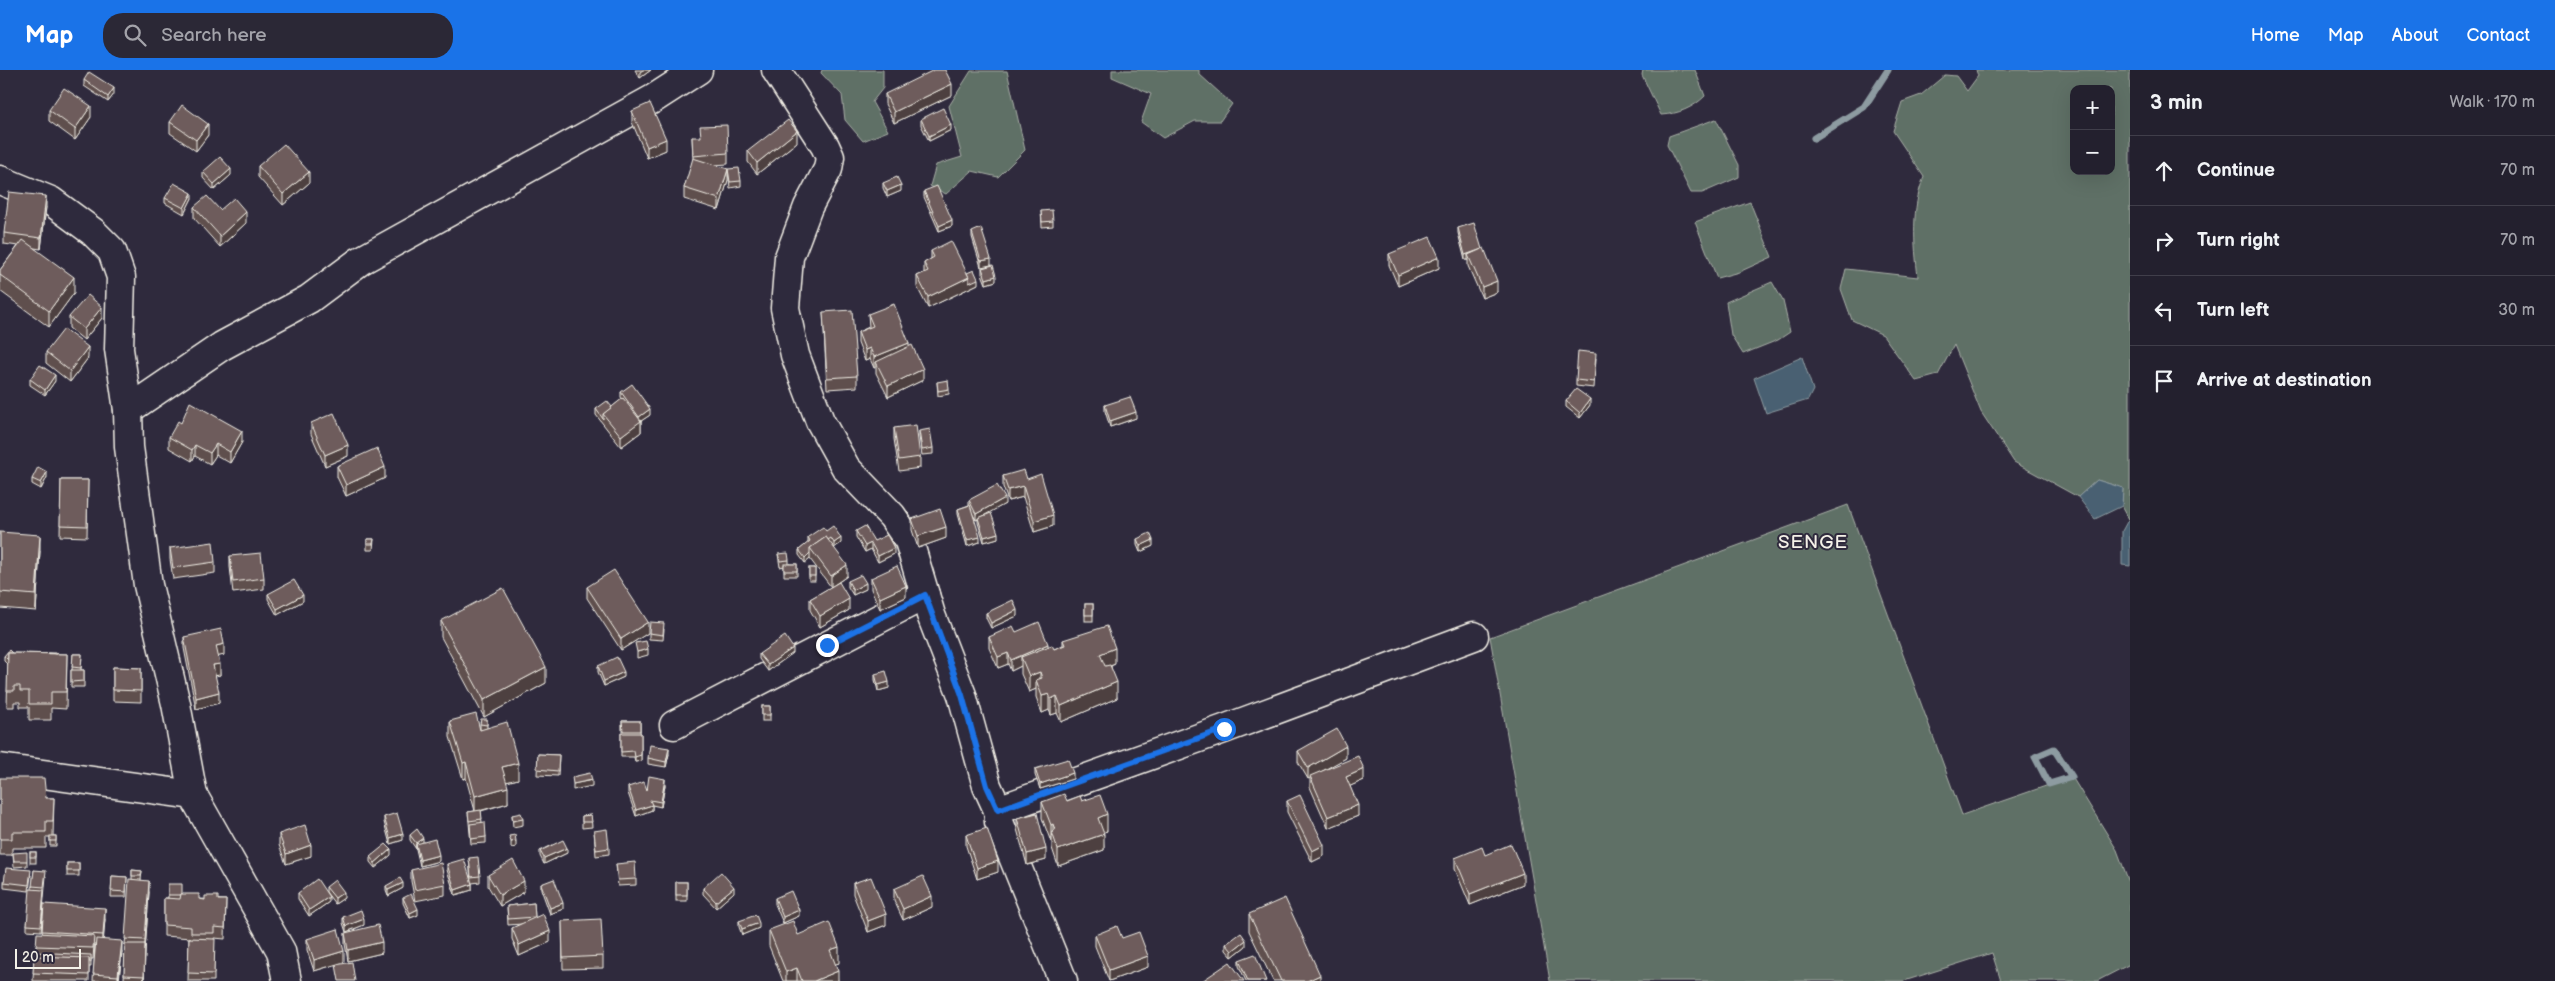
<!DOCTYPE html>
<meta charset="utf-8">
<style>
:root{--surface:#23202e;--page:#2b2836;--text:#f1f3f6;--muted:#a3a3aa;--line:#403e4a;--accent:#1a73e8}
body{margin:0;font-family:"Balsamiq Sans",sans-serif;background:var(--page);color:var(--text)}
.controls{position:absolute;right:15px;top:15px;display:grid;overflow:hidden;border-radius:10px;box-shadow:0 5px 20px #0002}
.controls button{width:45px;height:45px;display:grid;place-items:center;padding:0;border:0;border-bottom:1px solid var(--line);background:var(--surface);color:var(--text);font:25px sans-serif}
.scale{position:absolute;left:15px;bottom:12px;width:66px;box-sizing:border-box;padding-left:5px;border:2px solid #f4f1e8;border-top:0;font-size:14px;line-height:18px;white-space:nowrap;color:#f4f1e8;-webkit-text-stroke:4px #2f2a3d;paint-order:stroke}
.stop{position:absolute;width:15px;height:15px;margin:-11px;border:4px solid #1a73e8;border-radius:50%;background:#fff}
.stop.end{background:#1a73e8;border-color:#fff;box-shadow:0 1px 5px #0008}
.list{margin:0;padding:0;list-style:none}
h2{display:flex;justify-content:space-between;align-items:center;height:65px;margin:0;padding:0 20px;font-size:21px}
h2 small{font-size:16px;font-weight:400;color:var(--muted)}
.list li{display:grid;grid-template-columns:32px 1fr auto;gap:15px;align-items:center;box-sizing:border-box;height:70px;padding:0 20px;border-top:1px solid var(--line)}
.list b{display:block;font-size:19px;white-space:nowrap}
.list em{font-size:16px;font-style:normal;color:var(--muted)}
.icon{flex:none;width:28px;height:28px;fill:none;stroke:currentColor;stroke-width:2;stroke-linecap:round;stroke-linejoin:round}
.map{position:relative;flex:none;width:2130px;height:911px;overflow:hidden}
header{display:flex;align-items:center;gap:30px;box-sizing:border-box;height:70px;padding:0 25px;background:var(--accent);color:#fff}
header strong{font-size:24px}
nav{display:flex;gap:28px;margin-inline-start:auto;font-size:18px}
.search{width:350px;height:45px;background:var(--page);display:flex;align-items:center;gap:12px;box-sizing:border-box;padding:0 18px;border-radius:20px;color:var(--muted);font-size:19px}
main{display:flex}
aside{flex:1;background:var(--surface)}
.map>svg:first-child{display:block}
.green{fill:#5e6f66;stroke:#a9b0a7;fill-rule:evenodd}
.water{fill:#496172;stroke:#8d9ba1}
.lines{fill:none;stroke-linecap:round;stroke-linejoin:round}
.stream{stroke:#8d9ba1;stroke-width:7}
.minor-casing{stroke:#f4f1e8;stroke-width:31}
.minor{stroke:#2f2a3d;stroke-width:28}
.wall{fill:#5f4f4e;stroke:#f4f1e8}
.shaded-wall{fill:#4d4040;stroke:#f4f1e8}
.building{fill:#6e5c5b;stroke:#f4f1e8}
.route{stroke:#1a73e8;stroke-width:6}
.labels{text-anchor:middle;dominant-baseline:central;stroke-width:4;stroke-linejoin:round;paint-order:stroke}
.quarter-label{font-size:19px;letter-spacing:1px;fill:#f4f1e8;stroke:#2f2a3d}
</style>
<header>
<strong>Map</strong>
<div class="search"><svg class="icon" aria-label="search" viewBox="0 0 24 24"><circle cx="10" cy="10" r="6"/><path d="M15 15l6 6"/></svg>Search here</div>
<nav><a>Home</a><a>Map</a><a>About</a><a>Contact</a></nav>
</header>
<main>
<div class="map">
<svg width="2130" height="911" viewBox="0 0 2130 911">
<rect width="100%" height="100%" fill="#2f2a3d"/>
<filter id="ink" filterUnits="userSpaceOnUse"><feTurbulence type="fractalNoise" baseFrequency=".02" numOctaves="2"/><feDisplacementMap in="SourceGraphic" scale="10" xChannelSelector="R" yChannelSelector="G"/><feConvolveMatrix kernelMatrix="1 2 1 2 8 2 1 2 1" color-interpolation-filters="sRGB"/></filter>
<g filter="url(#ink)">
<!-- green -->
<g class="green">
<path d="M822 0H883V18L872 32 888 61 863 71 845 50 842 25 821 3Z"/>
<path d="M1112 0H1199V4L1232 34 1220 51H1195L1163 68 1141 52 1151 24 1112 7Z"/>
<path d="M1643 0H1695L1705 26C1693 38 1678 44 1661 45L1642 5Z"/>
<path d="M1976 0H2130V451L2122 436 2123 418 2097 410 2078 427 2014 392 1981 342 1954 275 1938 305 1916 311 1883 265 1852 250 1841 219 1846 199 1918 207C1914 173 1911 139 1924 107L1893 61 1902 32 1921 25 1945 5 1956 6 1967 21 1978 6ZM2074 19H2111V101H2074Z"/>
<path d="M971 1H1007L1025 80 998 107 972 101 946 124 930 116 936 95 962 87 949 36Z"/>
<path d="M1716 49 1739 95V107L1702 123H1691L1667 75 1669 66Z"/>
<path d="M1750 132 1772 187 1739 202 1717 208 1695 152Z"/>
<path d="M1772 212 1783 231 1790 262 1778 270 1743 284 1731 265 1726 232Z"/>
<path d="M1848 435 1962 745 2072 707 2117 780 2130 815V894L2097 911H2001L1992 883 1904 911H1550L1490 567Z"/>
</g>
<!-- water -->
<g class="water">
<path d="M1802 287 1813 320 1808 330 1766 343 1754 308Z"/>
<path d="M2097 410 2123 418 2122 436 2095 449 2078 427Z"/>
<path d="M2128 450 2130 451V496L2122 495V461Z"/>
</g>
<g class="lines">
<!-- stream -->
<g class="stream">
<path d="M1814 68 1864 37 1888 0"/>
<path d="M2054 679 2072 707 2049 714 2035 687Z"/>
</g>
<defs>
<g id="minor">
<path d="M776 0 825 76 830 87 828 99 808 137 789 187 785 238 795 285 820 351 846 398 892 446 909 471 931 545 962 625 987 716 998 740 999 752 1063 911"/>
<path d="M0 110 51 131 93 162 112 181 121 207 119 279 128 340 129 377 148 515 176 634 193 725 281 881 287 911"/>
<path d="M128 340 222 276 309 229 360 191 653 29 698 0"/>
<path d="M674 655 925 525"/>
<path d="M0 698 193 725"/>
<path d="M998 740 1224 659 1474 566"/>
</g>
</defs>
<!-- minor casing -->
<use href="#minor" class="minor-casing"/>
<!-- minor -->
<use href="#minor" class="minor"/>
</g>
<!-- wall -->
<g class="wall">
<path d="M635 0H651L640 8Z"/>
<path d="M84 10 114 24 108 32 84 16Z"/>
<path d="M885 24 952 25 894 53 885 34Z"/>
<path d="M49 40 91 47 75 70 49 51Z"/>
<path d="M632 41 666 80 647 88 632 52Z"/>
<path d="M921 49 951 60 929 71 921 55Z"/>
<path d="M170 52 208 65 196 81 170 63Z"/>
<path d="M692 67 728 83V94L714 95 728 110 719 140 684 129V118L693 90Z"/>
<path d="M797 72 757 104 748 92V81Z"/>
<path d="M258 96 309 113 283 135 258 107Z"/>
<path d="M728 99 741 111V116L730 118Z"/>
<path d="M203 102 231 105 214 120 203 108Z"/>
<path d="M883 113 901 121 887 127 883 118Z"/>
<path d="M924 121 952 156 939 161 924 127Z"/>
<path d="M165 128H192L184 144 165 133Z"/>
<path d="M46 137 41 179 34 178 74 223 49 257 0 221V200L18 176 4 174V163Z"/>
<path d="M194 137 220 140 246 153 220 177 194 148Z"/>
<path d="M1041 141 1053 151V156L1042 157Z"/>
<path d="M1458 158 1482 179 1497 222 1482 228 1468 196V190H1465L1458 163Z"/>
<path d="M972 162 991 195 981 197 972 167Z"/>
<path d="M931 181 967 203 978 214 928 238 917 217V206L924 203V193L931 189Z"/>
<path d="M1389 184 1439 198 1398 216 1389 195Z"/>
<path d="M982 198 996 211 986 214 982 204Z"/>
<path d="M823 242 857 306V317L827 319Z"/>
<path d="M868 244 909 277 923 310 888 327 876 303V297L874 298 870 289 865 291 858 273V262L869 257Z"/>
<path d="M69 247 102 248 84 270 69 258Z"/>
<path d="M46 282 88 288 70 312 46 293Z"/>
<path d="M1596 288 1594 318 1576 316V310Z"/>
<path d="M30 309 55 311 45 325 30 315Z"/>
<path d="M937 312 949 319V324L938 326Z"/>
<path d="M621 322 650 345 641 351V362L621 377 596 345V339L612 337 622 329 621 327Z"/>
<path d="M1566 331 1590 335 1580 348 1566 337Z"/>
<path d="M1105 335 1136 348 1110 357 1105 341Z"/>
<path d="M181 353 242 372 230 393 216 385 210 394 195 386 192 391 169 378V367Z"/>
<path d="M311 353 348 386 325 396 311 364Z"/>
<path d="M894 358 920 387V398L899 401 894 369Z"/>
<path d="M919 361 933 378V384L922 385 919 367Z"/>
<path d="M337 396 385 408 346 426 337 407Z"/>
<path d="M1003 406 1027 409 1053 456 1034 462 1023 427 1008 431 1003 417Z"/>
<path d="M47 407 41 419 32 414V409Z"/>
<path d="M61 410H88L87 467 60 466Z"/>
<path d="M969 430 1005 434 982 446 998 468 984 472 978 453V449L976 450 972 443 980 472 967 476 958 444V439L969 435Z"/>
<path d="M912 449 946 468 918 478 912 460Z"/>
<path d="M826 461 841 473 834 478 847 506 833 516 849 540 820 557 810 540V529L831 517 810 489 805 493 799 485V480L808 473V467Z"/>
<path d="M856 461 874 471 894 484 878 492 871 479 865 482 856 467Z"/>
<path d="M0 462 40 481 36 541 0 538Z"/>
<path d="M367 469H374L373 480H367Z"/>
<path d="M1137 469 1153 476 1140 482 1137 475Z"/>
<path d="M170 478 215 492V503L173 509 170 489Z"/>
<path d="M778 484 789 490V494H797V506H784V496L780 497Z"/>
<path d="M230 486 264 508V519L233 523 230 497Z"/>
<rect x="809" y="498" width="6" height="13"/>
<path d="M871 508 906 527 880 539 871 519Z"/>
<path d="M848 511 866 519 853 525 848 517Z"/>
<path d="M587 517 648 563 621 580 587 528Z"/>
<path d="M268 524 303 531 277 545 268 529Z"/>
<rect x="1085" y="534" width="8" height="17"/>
<path d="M986 543 1017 546 991 558 986 548Z"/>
<path d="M441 551 546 613 484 647 441 567Z"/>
<path d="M664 559 663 570 649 569V563Z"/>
<path d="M1016 562 1048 576 1054 579 1063 575V570L1115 594 1111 596 1117 628 1061 652 1057 643 1051 645 1049 640 1042 643 1036 627V619L1029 622 1021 604V596L1011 601 1008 594 998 598 989 578V567Z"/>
<path d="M184 567 224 585 218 586 220 605 215 606 219 633 196 639 184 578Z"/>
<path d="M12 583 67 584 66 639 51 638V650H29V637H20V632H14V637H7L8 595 4 591V586Z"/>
<path d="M793 583 768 601 759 589V584Z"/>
<path d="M73 584H82L81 600H84V617H71V600H72Z"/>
<path d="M598 596 624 607 604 616 598 602Z"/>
<path d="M113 597 141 598V632L113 631Z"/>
<path d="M875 604 889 618 878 621 875 610Z"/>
<rect x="762" y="636" width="8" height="15"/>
<path d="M487 649V658L518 709 506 712 508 733 481 741 482 753 486 767V773L471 774 468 742 475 741 466 708 463 709 450 667V651L480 660V654Z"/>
<path d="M622 651H640L641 691 635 692 634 687H621V663H622Z"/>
<path d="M1298 681 1346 688 1319 702 1364 710 1350 716 1358 746 1328 758 1310 717V707L1308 709 1298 692Z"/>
<path d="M538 684 559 685 558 706 537 705Z"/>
<path d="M669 684 666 697 648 694V688Z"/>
<path d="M1035 699 1073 709 1040 719 1035 705Z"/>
<path d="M0 708 46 728H54L53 766H56V776H50V767H46V778H12V785H0Z"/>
<path d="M665 715 661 737 652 735V740L636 746 628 723V717L647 720Z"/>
<path d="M1067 731H1082L1107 761 1103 762 1104 780 1058 796 1052 778V771L1051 772 1042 748V732Z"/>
<path d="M1287 731 1324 786 1312 792 1287 742Z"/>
<path d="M512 745 523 749V755L513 757Z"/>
<path d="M591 745 592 757 582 758V746Z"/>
<path d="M384 747 403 770 390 774 384 752Z"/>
<path d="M1017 748 1046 790 1027 795 1017 759Z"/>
<path d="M594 761 609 778V784L596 786Z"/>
<path d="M279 764 311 786 286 794 279 775Z"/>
<path d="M410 765 423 772 439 791 420 796 416 779 410 770Z"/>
<path d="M966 765 998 802 977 809 966 776Z"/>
<path d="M540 781 567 783 544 794 540 786Z"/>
<rect x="30" y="782" width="6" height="11"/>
<path d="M13 783 27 791V796L14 797Z"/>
<path d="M391 785 375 798 370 792V787Z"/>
<path d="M1485 785 1523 814 1470 835 1455 799V788Z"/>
<path d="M469 788 480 806V812L472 813V820L455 825 447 800V794L471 812Z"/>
<rect x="67" y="793" width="12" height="13"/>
<path d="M616 794 636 809V815L618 816Z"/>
<path d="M34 800 46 806 41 861 27 860V855L32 819Z"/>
<path d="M132 800 142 801 141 810 149 822 145 881 144 911H124L125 874 132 810Z"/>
<path d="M411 800 445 814V825L415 831 411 811Z"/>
<path d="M31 805 29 821 4 818V812Z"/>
<path d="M488 805 524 822 500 836 488 816Z"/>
<path d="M112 806 127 807 126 827H111Z"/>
<rect x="676" y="812" width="11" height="19"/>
<path d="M853 813 886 855 868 862 853 824Z"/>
<path d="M168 814 182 824 199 829 226 830 225 869 214 868V911H188L189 868H191L164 866V828H168Z"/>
<path d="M541 814 563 839 550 844 541 819Z"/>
<path d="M386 816 403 818 388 826 386 821Z"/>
<path d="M326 817 344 828 335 834 326 822Z"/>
<path d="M703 818 734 822 716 838 703 824Z"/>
<path d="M894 819 932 837 903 850 894 830Z"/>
<path d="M298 823 329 832 309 846 298 829Z"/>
<path d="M403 828 418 845 410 848 403 833Z"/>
<path d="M775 828 799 846 783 853 775 834Z"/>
<path d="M534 833 535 848 550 872 519 886 512 869V858L522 854 508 855 507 836Z"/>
<path d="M44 834 105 849 103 870 122 882 119 911H93L95 875H94L93 889H91V897H89V911H33L34 886 36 887V876L42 864Z"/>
<path d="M1249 844 1320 911H1273L1249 861Z"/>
<path d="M343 847 364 855 346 862 343 853Z"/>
<path d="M562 851 603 886V898L563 899Z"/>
<path d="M739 851 759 858 742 865 739 857Z"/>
<path d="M769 860 798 865 839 893 835 894 838 911H783L769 876Z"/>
<path d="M345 863 382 883 348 891 345 874Z"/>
<path d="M1095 865 1122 868 1148 897 1109 911 1095 876Z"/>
<path d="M307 869 344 892 314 901 307 880Z"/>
<path d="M1226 874 1246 876 1232 887 1226 880Z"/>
<path d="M1239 890 1266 911H1246L1239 896Z"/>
</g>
<!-- shaded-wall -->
<g class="shaded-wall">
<path d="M643 0H651L640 8V2Z"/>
<path d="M952 14V25L894 53V42Z"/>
<path d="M114 18V24L108 32V27Z"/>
<path d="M91 36V47L75 70V59Z"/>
<path d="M208 54V65L196 81V70Z"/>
<path d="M951 55V60L929 71V66Z"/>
<path d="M797 61V72L757 104V93Z"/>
<path d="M666 69V80L647 88V77Z"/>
<path d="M231 99V105L214 120V114Z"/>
<path d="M728 99V110L719 140V129Z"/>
<path d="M309 102V113L283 135V124Z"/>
<path d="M901 115V121L887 127V121Z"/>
<path d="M192 123V128L184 144V138Z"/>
<path d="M46 126V137L41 179V168Z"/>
<path d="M246 142V153L220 177V166Z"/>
<path d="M952 150V156L939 161V156Z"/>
<path d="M1482 180 1468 185V190H1465V185Z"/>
<path d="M1439 187V198L1398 216V205Z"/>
<path d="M991 189V195L981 197V191Z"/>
<path d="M996 206V211L986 214V209Z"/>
<path d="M74 207V223L49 257V241Z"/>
<path d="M969 207 978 209V214L928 238V227Z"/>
<path d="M1497 211V222L1482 228V217Z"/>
<path d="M102 237V248L84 270V259Z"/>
<path d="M909 273V284L876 292V297L874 298V287Z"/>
<path d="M88 277V288L70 312V301Z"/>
<path d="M870 278V289L865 291V280Z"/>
<path d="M923 299V310L888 327V316Z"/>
<path d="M55 305V311L45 325V320Z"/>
<path d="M1590 329V335L1580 348V343Z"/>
<path d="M650 339V345L641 351V362L621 377V366L639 352V347Z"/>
<path d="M1136 342V348L1110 357V351Z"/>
<path d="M242 361V372L230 393V382Z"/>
<path d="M216 374V385L210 394V383Z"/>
<path d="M195 375V386L192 391V380Z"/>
<path d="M348 375V386L325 396V385Z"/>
<path d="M385 397V408L346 426V415Z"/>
<path d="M47 402V407L41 419V413Z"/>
<path d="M1023 416V427L1008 431V420Z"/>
<path d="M1005 428V434L976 450V444Z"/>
<path d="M1053 445V456L1034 462V451Z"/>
<path d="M946 457V468L918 478V466Z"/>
<path d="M998 463V468L984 472V467Z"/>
<path d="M40 465V481L36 541V525Z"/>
<path d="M980 467V472L967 476V470Z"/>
<path d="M841 468V473L834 478V473Z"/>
<path d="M1153 470V476L1140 482V476Z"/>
<path d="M871 473V479L865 482V476Z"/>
<path d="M894 478V484L878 492V486Z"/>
<path d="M810 483V489L805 493V488Z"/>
<path d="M847 495V506L831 517V506Z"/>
<path d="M866 513V519L853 525V520Z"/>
<path d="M906 516V527L880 539V528Z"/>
<path d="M303 525V531L277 545V539Z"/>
<path d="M849 529V540L820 557V546Z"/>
<path d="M1017 540V546L991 558V553Z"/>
<path d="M648 552V563L621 580V569Z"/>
<path d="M224 574V585L216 587V576Z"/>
<path d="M1048 574V584L1021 587V596L1011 601V590Z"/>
<path d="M793 578V583L768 601V595Z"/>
<path d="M1115 578V594L1100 600V584Z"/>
<path d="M648 579V585L637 588V582Z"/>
<path d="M1008 583V594L998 598V587Z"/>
<path d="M220 594V605L213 606V595Z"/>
<path d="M546 597V613L484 647V630Z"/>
<path d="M624 602V607L604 616V611Z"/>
<path d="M1040 602V618L1036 610V619L1029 622V606Z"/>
<path d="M889 612V618L878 621V615Z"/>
<path d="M1117 612V628L1061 652V636Z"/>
<path d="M219 622V633L196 639V628Z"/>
<path d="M1049 624V640L1042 643V626Z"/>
<path d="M1057 626V643L1051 645V629Z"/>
<path d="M641 663V691L635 692V687Z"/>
<path d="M1346 676V688L1308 709V698Z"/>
<path d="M669 678V684L666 697V692Z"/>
<path d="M466 692V708L463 709V693Z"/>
<path d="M518 693V709L502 713V697Z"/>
<path d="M1364 699V710L1346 718V707Z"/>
<path d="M1073 703V709L1040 719V714Z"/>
<path d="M665 709V715L661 737V732Z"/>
<path d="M592 710V716L573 720V714Z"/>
<path d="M508 717V733L475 742V726Z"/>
<path d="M652 735V740L636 746V740Z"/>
<path d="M1358 735V746L1328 758V747Z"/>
<path d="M1107 744V761L1098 764V748Z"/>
<path d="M1053 754V766L1052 762V771L1051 772V755Z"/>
<path d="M403 764V770L390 774V768Z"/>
<path d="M1104 764V780L1058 796V780Z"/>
<path d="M423 768V774H416V779V773Z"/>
<path d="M516 771V777L511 778V772Z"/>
<path d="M311 775V786L286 794V784Z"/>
<path d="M1324 775V786L1312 792V781Z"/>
<path d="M567 778V783L544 794V788Z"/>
<path d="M391 779V785L375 798V793Z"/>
<path d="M1046 779V790L1027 795V784Z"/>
<path d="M439 785V791L420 796V790Z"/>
<path d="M998 791V802L977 809V798Z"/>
<path d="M1523 803V814L1470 835V824Z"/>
<path d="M149 811V822L145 881 144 911 145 870Z"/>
<path d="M524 811V822L500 836V825Z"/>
<path d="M403 813V818L388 826V820Z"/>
<path d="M472 814V820L455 825V820Z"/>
<path d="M734 817V822L716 838V832Z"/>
<path d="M344 822V828L335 834V828Z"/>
<path d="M932 826V837L903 850V839Z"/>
<path d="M329 827V832L309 846V840Z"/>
<path d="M563 833V839L550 844V838Z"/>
<path d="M105 838V849L103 876V865Z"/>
<path d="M418 839V845L410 848V843Z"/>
<path d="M799 840V846L783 853V847Z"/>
<path d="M886 844V855L868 862V851Z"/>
<path d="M364 849V855L346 862V856Z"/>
<path d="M759 853V858L742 865V859Z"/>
<path d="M550 861V872L519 886V875Z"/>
<path d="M1246 870V876L1232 887V881Z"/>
<path d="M122 871V882L118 911V906Z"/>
<path d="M382 872V883L348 891V880Z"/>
<path d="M839 877V893L830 896V880Z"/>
<path d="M344 881V892L314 901V890Z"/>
<path d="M1148 886V897L1109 911V900Z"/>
<path d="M797 898V911H786V902Z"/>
<path d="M838 901V911H814Z"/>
<path d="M1320 905V911H1307Z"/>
</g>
<!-- building -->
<g class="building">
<path d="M934 0H945L952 14 894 42 885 24Z"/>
<path d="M89 2 114 18 108 27 84 10Z"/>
<path d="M64 18 91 36 75 59 49 40Z"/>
<path d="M650 33 666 69 647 77 632 41Z"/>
<path d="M182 35 208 54 196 70 170 52Z"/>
<path d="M943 38 951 55 929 66 921 49Z"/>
<path d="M788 50 797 61 757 93 748 81Z"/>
<path d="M727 55 728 83 693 86 692 67H701L700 56Z"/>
<path d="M284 74 309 102 283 124 258 96Z"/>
<path d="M220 87 231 99 214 114 203 102Z"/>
<path d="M693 88 728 99 719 129 684 118Z"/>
<path d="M739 98 741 111 730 112 728 99Z"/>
<path d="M897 107 901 115 887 121 883 113Z"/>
<path d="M174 113 192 123 184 138 165 128Z"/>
<path d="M937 116 952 150 939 156 924 121Z"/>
<path d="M9 122 46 126 41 168 4 163Z"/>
<path d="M207 126 220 140 234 128 246 142 220 166 194 137Z"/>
<path d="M1052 140 1053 151 1042 152 1041 141Z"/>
<path d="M1474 153 1482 179 1465 185 1458 158Z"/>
<path d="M981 158 991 189 981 191 972 162Z"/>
<path d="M1430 167 1439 187 1398 205 1389 184Z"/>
<path d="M23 170 74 207 49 241 0 205V200Z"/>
<path d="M951 171 969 207 928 227 917 206 928 201 924 193 934 187 931 181Z"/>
<path d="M1484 178 1497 211 1482 217 1468 185Z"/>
<path d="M993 195 996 206 986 209 982 198Z"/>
<path d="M974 200 978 209 969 213V207L967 203Z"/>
<path d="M88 225 102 237 84 259 69 247Z"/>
<path d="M894 234 909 273 874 287 870 278 865 280 858 262 873 256 868 244Z"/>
<path d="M852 240 857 306 827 308 823 242Z"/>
<path d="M64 259 88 277 70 301 46 282Z"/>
<path d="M912 275 923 299 888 316 876 292Z"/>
<path d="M1578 281 1596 283 1594 312 1576 310Z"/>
<path d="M40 295 55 305 45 320 30 309Z"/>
<path d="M948 310 949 319 938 321 937 312Z"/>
<path d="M632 314 650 339 639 347 621 322Z"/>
<path d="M1576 319 1590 329 1580 343 1566 331Z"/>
<path d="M1130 327 1136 342 1110 351 1105 335Z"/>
<path d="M623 328 641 351 621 366 603 344Z"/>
<path d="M607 331 612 337 603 344V349L596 339Z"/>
<path d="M190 332 242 361 230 382 216 374 210 383 195 375 192 380 169 367 178 351 181 353Z"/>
<path d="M334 343 348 375 325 385 311 353Z"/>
<path d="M916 355 920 387 899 390 894 358Z"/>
<path d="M930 359 933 378 922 380 919 361Z"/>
<path d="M377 378 385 397 346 415 337 396Z"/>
<path d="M38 397 47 402 41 413 32 409Z"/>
<path d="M1024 400 1027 409 1041 404 1053 445 1034 451 1023 416 1008 420 1003 406Z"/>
<path d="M61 410H88L87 456 60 455Z"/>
<path d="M997 415 1005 428 976 444 969 430Z"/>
<path d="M970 435 980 467 967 470 958 439Z"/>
<path d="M940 439 946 457 918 466 912 449Z"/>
<path d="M991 443 998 463 984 467 978 448Z"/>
<path d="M833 456 841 468 834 473 831 468 828 470 826 467 810 478V483L805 488 799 480 810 471 808 467 823 457 826 461Z"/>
<path d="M865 456 874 471 887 465 894 478 878 486 871 473 865 476 856 461Z"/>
<path d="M0 462 40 465 36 525 0 522Z"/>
<path d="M1150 463 1153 470 1140 476 1137 469Z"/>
<path d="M826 467 847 495 831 506 810 478Z"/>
<path d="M367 469H374L373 474H367Z"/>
<path d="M213 472 215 492 173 498 170 478Z"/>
<path d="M261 483 264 508 233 512 230 486Z"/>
<path d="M788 483 789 490 780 491 778 484Z"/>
<rect x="784" y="494" width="13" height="7"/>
<path d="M897 496 906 516 880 528 871 508Z"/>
<rect x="809" y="498" width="6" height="8"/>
<path d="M614 500 648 552 621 569 587 517Z"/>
<path d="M861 505 866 513 853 520 848 511Z"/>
<path d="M294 510 303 525 277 539 268 524Z"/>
<path d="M839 512 849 529 820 546 810 529Z"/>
<path d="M503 518 546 597 484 630 441 551Z"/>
<path d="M1013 530 1017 540 991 553 986 543Z"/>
<rect x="1085" y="534" width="8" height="11"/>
<path d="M650 552 664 553 663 565 649 563Z"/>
<path d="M1039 552 1048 574 1011 590 1008 583 998 587 989 567 1013 556 1016 562Z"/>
<path d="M1107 556 1115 578 1100 584 1105 596 1110 595 1117 612 1061 636 1057 626 1051 629 1049 624 1042 626 1036 610 1042 608 1040 602 1029 606 1021 587 1052 575 1054 579 1065 575 1063 570Z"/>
<path d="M221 559 224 574 216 576 220 594 213 595 219 622 196 628 184 567Z"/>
<path d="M785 566 793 578 768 595 759 584Z"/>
<path d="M646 571 648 579 637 582 635 573Z"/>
<path d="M9 580 12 583H8V590L4 586Z"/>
<path d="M8 583 67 584 66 622H51V634H29V621H20V616H14V621H7Z"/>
<path d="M48 583H57V584Z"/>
<path d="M73 584H82L81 598 72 597Z"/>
<path d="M617 587 624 602 604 611 598 596Z"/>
<path d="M113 597 141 598V621L113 620Z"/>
<path d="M71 600H84V611L71 612Z"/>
<path d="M886 601 889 612 878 615 875 604Z"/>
<rect x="762" y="636" width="8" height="9"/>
<path d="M476 644 480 660 507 652 518 693 502 697 508 717 475 726 466 692 463 693 450 651Z"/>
<path d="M481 649H487V655L480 654Z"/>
<path d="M622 651H640V661H623Z"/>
<path d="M1337 659 1346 676 1308 698 1298 681Z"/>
<path d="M621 663H641V685L635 687 634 681 621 682Z"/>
<path d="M650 675 669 678 666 692 648 688Z"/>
<path d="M538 684 559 685 558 701 537 699Z"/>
<path d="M1358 686 1364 699 1346 707 1358 735 1328 747 1310 706Z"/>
<path d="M1068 689 1073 703 1040 714 1035 699Z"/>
<path d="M590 703 592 710 573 714 572 707Z"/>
<path d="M649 706 665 709 661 732 650 730 652 735 636 740 628 717 644 712 647 720Z"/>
<path d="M0 708H44L46 728H54L53 751H46V762H12V769H0Z"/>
<path d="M1064 724 1067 731 1080 726 1082 731 1100 725 1107 744 1098 748 1104 764 1058 780 1052 762 1055 760 1053 754 1051 755 1042 732Z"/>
<path d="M1300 725 1324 775 1312 781 1287 731Z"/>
<path d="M481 740 482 749 469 751 468 742Z"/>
<path d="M397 743 403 764 390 768 384 747Z"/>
<path d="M521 743 523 749 513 751 512 745Z"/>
<path d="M1037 743 1046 779 1027 784 1017 748Z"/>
<path d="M591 745 592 752H582V746Z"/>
<path d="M485 752 486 767 471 769 470 754Z"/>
<path d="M305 755 311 775 286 784 279 764Z"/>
<path d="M987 758 998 791 977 798 966 765Z"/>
<path d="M417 759 423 768 416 773 410 765Z"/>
<path d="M607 759 609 778 596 780 594 761Z"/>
<path d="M515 765 516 771 511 772 509 766Z"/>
<rect x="50" y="766" width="6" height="5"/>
<path d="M435 769 439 785 420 790 416 774Z"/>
<path d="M563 770 567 778 544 788 540 781Z"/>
<path d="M386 774 391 779 375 793 370 787Z"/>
<path d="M1511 774 1523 803 1470 824 1455 788 1482 777 1485 785Z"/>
<path d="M27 782V791H14L13 783Z"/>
<rect x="30" y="782" width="6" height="5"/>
<path d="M478 787 480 806 471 807 469 788Z"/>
<path d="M464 789 472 814 455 820 447 794Z"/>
<path d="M513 790 524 811 500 825 488 805Z"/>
<path d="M635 792 636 809 618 810 616 794Z"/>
<rect x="67" y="793" width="12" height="8"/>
<path d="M441 793 445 814 415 820 411 800Z"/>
<path d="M6 798 31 800 29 815 4 812Z"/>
<path d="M34 800 46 801 44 817 32 816Z"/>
<path d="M132 800 142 801 141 806H132Z"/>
<path d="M721 802 734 817 716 832 703 818Z"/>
<path d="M112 806 127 807 126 822 111 821Z"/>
<path d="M923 806 932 826 903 839 894 819Z"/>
<path d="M871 807 886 844 868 851 853 813Z"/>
<path d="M400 808 403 813 388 820 386 816Z"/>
<path d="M129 809 149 811 145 870 125 869Z"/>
<path d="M317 809 329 827 309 840 298 823Z"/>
<path d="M554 809 563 833 550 838 541 814Z"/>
<path d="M335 810 344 822 335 828 326 817Z"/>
<rect x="676" y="812" width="11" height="13"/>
<path d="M168 814H182V824H181V825H168Z"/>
<path d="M30 819 44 820 41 856 27 855Z"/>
<path d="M791 821 799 840 783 847 775 828Z"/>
<path d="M181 824H199V829L205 830V826H218V830H226L225 858 214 857V863H191V857L164 855V828L180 829Z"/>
<path d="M411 824 418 839 410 843 403 828Z"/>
<path d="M1285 828 1320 905 1307 911H1281L1249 844Z"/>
<path d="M534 833 535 847 508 849 507 836Z"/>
<path d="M44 834 105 838 103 865 42 861Z"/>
<path d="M361 840 364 849 346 856 343 847Z"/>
<path d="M543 844 550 861 519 875 512 858Z"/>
<path d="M756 845 759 853 742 859 739 851Z"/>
<path d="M601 849 603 886 563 888 562 851Z"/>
<path d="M793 851 798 865 829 852 839 877 830 880 838 901 814 911H802L797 898 786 902 769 860Z"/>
<path d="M378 855 382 872 348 880 345 863Z"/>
<path d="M1117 856 1122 868 1139 862 1148 886 1109 900 1095 865Z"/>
<path d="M338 859 344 881 314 890 307 869Z"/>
<path d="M37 863 94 866 93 878 36 876Z"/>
<path d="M1241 863 1246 870 1232 881 1226 874Z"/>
<path d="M189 868 215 869 214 904 188 903Z"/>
<path d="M96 869 122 871 118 906 93 904Z"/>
<path d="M125 874H145L144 906 124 905Z"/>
<path d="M36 882 91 885V892H89V888L36 887Z"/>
<path d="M1255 884 1266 911H1248L1239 890Z"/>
<path d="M34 886 89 888V905L33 903Z"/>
<path d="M352 892 355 911H339L336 895Z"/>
<path d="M1230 892 1244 911H1202Z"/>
</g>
</g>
<g class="lines" filter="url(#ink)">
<!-- route -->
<path class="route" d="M827 575 925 525 962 625 987 716 998 740 1224 659"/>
</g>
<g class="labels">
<!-- quarter labels -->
<g class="quarter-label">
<text x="1813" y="472">SENGE</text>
</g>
</g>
</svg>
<div class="controls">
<button>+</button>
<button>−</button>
</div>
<div class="scale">20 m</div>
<div class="stop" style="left:1224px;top:659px"></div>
<div class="stop end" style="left:827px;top:575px"></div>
</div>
<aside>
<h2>3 min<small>Walk · 170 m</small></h2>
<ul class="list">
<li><svg class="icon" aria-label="ahead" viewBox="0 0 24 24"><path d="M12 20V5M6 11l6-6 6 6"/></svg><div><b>Continue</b></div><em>70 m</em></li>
<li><svg class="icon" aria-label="right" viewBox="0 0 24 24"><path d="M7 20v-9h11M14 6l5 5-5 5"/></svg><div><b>Turn right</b></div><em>70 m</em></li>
<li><svg class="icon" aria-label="left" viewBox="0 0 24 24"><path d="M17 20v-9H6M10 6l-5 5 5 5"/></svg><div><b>Turn left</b></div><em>30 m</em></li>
<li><svg class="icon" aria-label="arrive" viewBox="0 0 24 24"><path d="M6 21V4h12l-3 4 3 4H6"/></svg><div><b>Arrive at destination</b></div></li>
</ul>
</aside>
</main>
